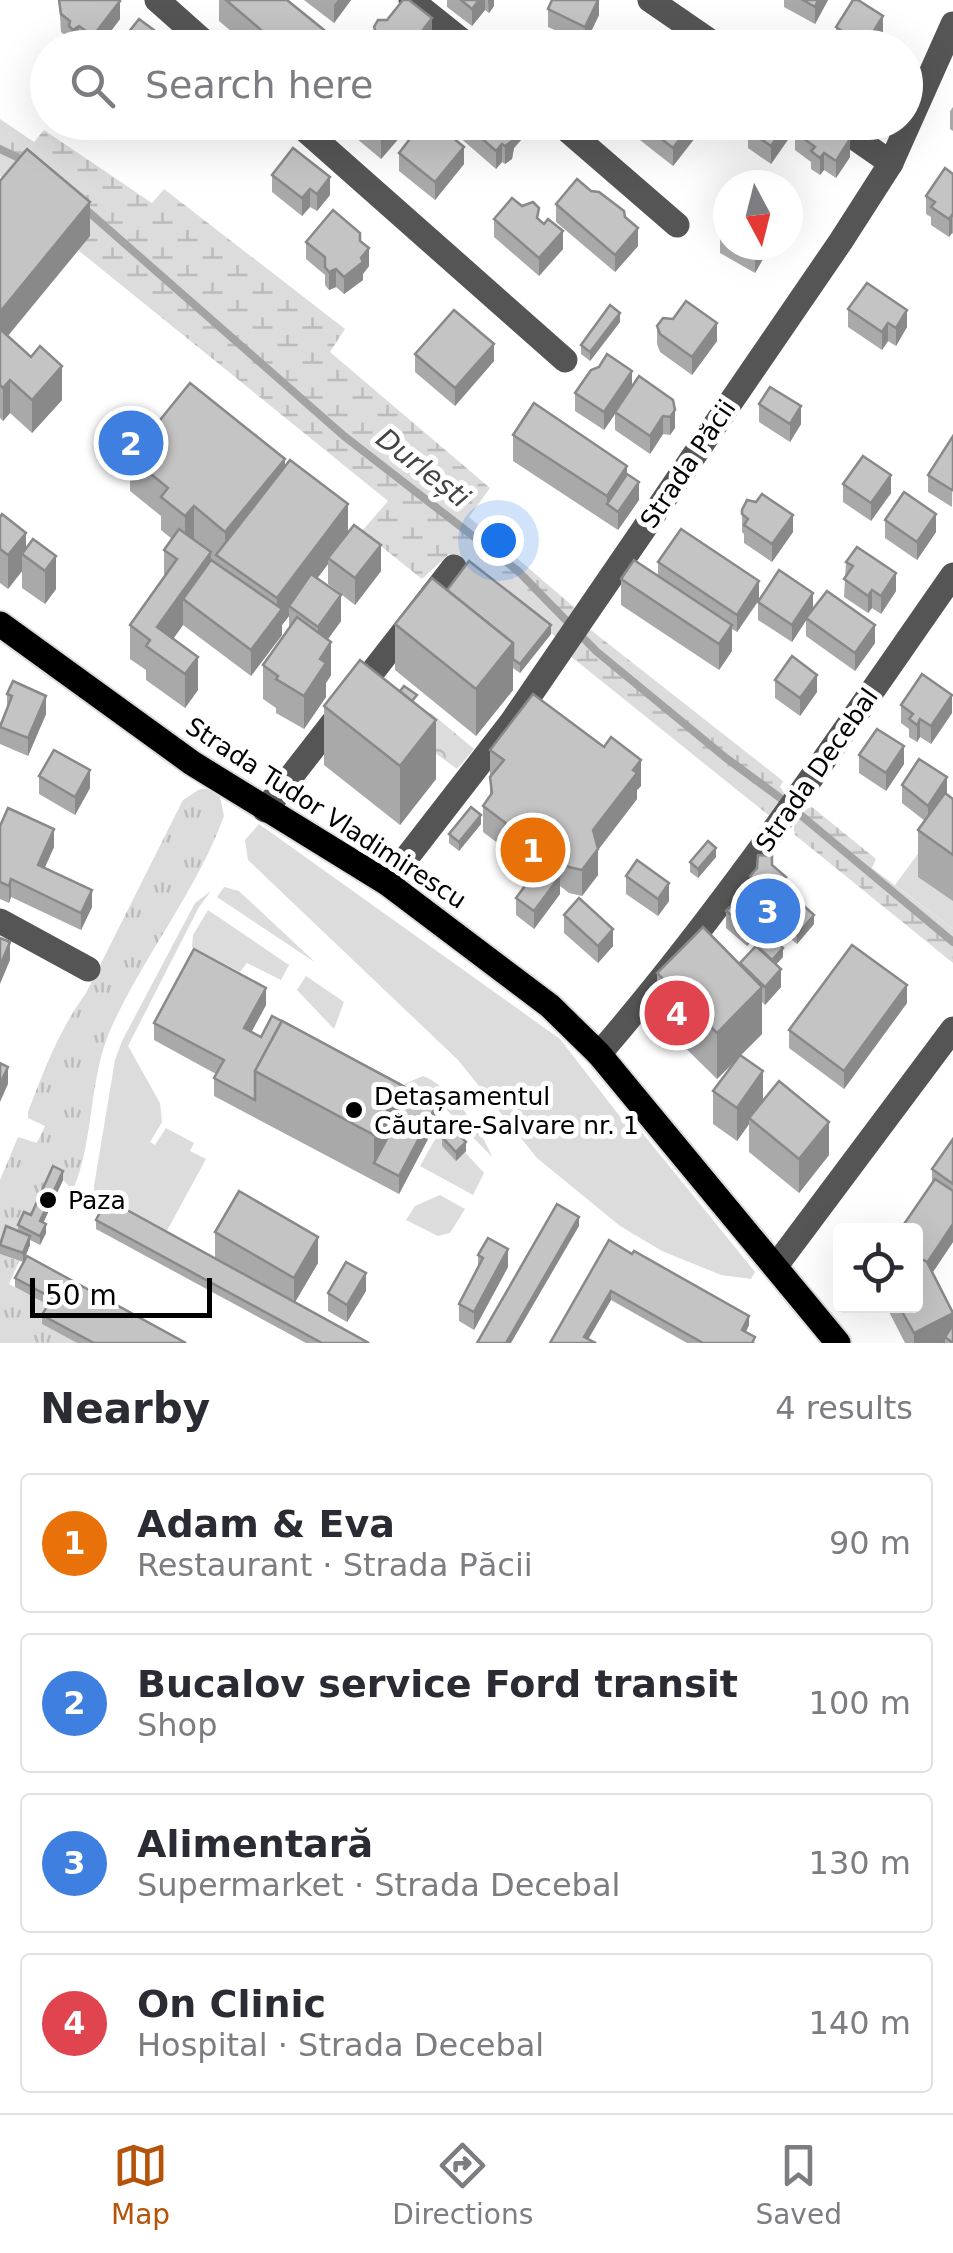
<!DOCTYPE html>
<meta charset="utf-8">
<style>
:root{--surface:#fff;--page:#f7f7f7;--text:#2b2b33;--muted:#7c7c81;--line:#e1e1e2;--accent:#b45309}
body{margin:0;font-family:"DejaVu Sans",sans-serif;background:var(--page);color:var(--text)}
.controls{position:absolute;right:30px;bottom:30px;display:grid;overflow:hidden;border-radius:10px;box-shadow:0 10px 40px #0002}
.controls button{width:90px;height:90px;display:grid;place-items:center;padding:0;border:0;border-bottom:2px solid var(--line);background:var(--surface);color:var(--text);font:50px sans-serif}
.compass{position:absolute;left:713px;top:170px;width:90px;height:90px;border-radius:50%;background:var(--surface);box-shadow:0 10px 40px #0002;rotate:173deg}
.scale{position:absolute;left:30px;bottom:25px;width:182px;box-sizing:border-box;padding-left:10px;border:5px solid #000;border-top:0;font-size:28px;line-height:35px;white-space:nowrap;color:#000;-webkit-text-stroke:8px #fff;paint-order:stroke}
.you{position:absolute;left:498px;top:540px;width:35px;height:35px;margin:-25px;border:8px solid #fff;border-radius:50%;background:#1a73e8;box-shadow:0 0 0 15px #1a73e833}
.badge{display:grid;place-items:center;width:65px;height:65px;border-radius:50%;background:var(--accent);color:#fff;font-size:32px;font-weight:700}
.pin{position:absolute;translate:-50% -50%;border:5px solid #fff;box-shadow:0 2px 10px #0006}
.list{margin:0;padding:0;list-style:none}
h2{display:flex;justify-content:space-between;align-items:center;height:130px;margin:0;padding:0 40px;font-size:42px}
h2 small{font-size:32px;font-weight:400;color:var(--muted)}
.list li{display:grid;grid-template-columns:65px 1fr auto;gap:30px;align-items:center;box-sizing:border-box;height:140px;margin:0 20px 20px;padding:0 20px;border:2px solid var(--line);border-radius:10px}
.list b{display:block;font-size:38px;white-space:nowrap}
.list p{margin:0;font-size:32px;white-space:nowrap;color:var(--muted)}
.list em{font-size:32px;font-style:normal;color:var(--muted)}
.icon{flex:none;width:55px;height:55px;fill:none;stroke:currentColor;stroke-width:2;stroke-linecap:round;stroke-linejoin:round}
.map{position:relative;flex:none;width:953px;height:1343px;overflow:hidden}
.search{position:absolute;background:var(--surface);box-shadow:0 10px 40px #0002;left:30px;right:30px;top:30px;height:110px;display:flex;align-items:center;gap:25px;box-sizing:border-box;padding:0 35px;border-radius:55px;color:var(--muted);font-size:38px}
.sheet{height:770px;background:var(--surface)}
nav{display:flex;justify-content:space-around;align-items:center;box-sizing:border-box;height:140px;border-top:2px solid var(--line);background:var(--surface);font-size:28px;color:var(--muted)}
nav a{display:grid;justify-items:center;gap:5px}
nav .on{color:var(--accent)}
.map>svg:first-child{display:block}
.grass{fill:url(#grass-tufts)}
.wetland{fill:url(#wetland-marsh)}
.park{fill:url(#park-crowns)}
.garden{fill:#dcdcdc}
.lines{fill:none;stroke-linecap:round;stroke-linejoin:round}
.stream{stroke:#a3a3a3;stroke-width:8}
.major-casing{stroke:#dbdbdb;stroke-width:29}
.minor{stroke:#555;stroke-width:25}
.major{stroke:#000;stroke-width:25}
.wall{fill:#a9a9a9}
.shaded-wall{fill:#898989}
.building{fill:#c4c4c4;stroke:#898989;stroke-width:2.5}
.poi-dot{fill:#000;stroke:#fff;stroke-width:4}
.labels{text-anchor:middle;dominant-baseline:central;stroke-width:10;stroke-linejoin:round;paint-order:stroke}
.street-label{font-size:25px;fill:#000;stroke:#fff}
.poi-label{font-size:25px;fill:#000;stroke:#fff;text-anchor:start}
.water-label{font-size:28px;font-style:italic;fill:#444;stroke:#fff}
</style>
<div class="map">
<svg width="953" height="1343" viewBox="0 0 953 1343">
<defs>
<pattern id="grass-tufts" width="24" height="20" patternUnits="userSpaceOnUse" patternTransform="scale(2.5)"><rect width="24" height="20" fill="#dcdcdc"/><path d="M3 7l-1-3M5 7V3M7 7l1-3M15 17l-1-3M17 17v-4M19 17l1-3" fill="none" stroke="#bbb"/></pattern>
<pattern id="wetland-marsh" width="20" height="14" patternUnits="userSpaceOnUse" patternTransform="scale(2.5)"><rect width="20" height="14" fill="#dcdcdc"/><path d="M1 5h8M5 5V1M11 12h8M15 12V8" fill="none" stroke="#bbb"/></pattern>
<pattern id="park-crowns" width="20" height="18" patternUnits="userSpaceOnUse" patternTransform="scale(2.5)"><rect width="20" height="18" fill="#dcdcdc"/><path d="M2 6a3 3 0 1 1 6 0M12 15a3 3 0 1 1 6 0" fill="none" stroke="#bbb"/></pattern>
</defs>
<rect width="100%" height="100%" fill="#fff"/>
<!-- grass -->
<g class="grass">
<path d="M200 789H208L220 797 224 816C197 890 145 954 112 1026 88 1078 95 1138 73 1190L63 1180 31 1224 0 1251V1180L18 1137 37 1143 45 1126 28 1118V1112C44 1070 59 1030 86 993L183 800Z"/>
<path d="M0 1254 19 1261 9 1284 52 1307 43 1324 77 1343H0Z"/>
</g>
<!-- wetland -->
<g class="wetland">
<path d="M0 119 34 142 44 130 152 203 164 189 345 329 330 352 490 488 469 517 575 608 556 637 449 554 422 579 362 531 388 501 78 250 90 236 0 176Z"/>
<path d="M587 627 783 781 780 787 787 797 772 818 569 655Z"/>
<path d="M812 807 876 859 872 868 953 929V963L795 835C791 822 800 810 812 807Z"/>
</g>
<!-- park -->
<path class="park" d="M431 713 474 749 457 769 412 736Z"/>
<!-- garden -->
<g class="garden">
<path d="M942 821 953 830V929L895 885Z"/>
<path d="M259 824 560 1039 625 1123 635 1124 755 1272 751 1279 721 1275 662 1251 620 1226 537 1158 458 1060 248 860 245 840Z"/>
<path d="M224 887 239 891 316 963 217 897Z"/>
<path d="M211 891 199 907 128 1046 160 1103 162 1122 150 1142 155 1145 166 1128 194 1143 190 1151 206 1159 163 1238 96 1202 94 1186 115 1060 122 1041 195 903Z"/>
<path d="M208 910 289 965 281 980 247 963 240 972 192 947 193 935Z"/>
<path d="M306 976 344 1002 334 1029 297 990Z"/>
<path d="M423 1076C448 1084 484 1133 492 1157L445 1108 404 1084Z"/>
<path d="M442 1127 484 1173 473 1195 420 1166Z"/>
<path d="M440 1195 465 1209 450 1233 438 1236 406 1220 415 1206Z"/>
</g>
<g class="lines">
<!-- stream -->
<g class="stream">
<path d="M0 149 25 161"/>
<path d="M83 207 344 436 518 571 596 651 726 758 779 797 953 942"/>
</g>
<defs>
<path id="major" d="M0 624 192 763 387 883 550 1006 599 1054 838 1343"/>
</defs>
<!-- major casing -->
<use href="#major" class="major-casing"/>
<!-- minor -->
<g class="minor">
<path d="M157 0 211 48"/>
<path d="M411 0 471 48"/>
<path d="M650 0 720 48"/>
<path d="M296 122 565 360"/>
<path d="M558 122 677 225"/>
<path d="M832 122 891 163"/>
<path d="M265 810 454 567"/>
<path d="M387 883 511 723 841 241 891 163 953 24"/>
<path d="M0 921 88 969"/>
<path d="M599 1054C729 903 839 738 953 575"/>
<path d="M775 1267 953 1029"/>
</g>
<!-- major -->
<use href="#major" class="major"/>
</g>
<!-- wall -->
<g class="wall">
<path d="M59 0 120 19 98 48H84L79 44 73 48 69 44V38L61 32Z"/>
<path d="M219 0H287L324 38 344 48H251L219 21Z"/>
<path d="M304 0H351L334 23Z"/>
<path d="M447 0H494V6L489 13 485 10 472 26 447 7Z"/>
<path d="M599 0V15L585 44 548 27V9Z"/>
<path d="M784 0H828L815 24 784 7Z"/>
<path d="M374 27 432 36 423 48H375Z"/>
<path d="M836 27 883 34 875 48H840L836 45Z"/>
<path d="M953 107V131L950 129V111Z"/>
<path d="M337 122H407V129L381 159Z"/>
<path d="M450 122H521V140L514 148 512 159 505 164 502 162 496 169 450 129Z"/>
<path d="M617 122H698V134L673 166Z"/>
<path d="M750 122H794V131L771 164 748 148V130L750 127Z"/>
<path d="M795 132 850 157 836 178 824 170 820 175 811 169V162L795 150Z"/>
<path d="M399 153 464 164 435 200 399 171Z"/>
<path d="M953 174V234L952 233 949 237 931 225V217L926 214V196Z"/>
<path d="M272 175 330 195 317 211 310 207 302 216 272 192Z"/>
<path d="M0 181 90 236 8 336 62 400 32 433 10 413 3 421 0 418Z"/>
<path d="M556 204 638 246 615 272 556 222Z"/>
<path d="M494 219H539L563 249 539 276 494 237Z"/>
<path d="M728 221V245H771L755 273 720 253V235Z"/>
<path d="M360 241 369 266 363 274V280L344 294 336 287 329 290 325 285V275L306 259V242Z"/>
<path d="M848 309 907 327 896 346 888 341 882 350 848 327Z"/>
<path d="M620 322 590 361 581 354V345Z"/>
<path d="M657 326 717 341 692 375 660 352 657 344Z"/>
<path d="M415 354 494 361 455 406 415 372Z"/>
<path d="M632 386 673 400 675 428 670 435 663 434 650 454 615 430V414L604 430 575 411V393Z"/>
<path d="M759 404 801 424 790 442 759 422Z"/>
<path d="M513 435 627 474 639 500 618 530 513 461Z"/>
<path d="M953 436 952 507 928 492V475Z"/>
<path d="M130 457 285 467 348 533 381 571 355 605 328 584V564L317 578 341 621 328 639 331 675 326 683V697L304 729 276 713V708L263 699V665L289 628V616L282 625V635L251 676 183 625 173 639 198 690 185 708 146 680V670L130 659V625L164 577V550L172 539 161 530V516L130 491Z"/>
<path d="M843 484 891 493 871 521 843 502Z"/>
<path d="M742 510 793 532 772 562 744 543V534L742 532Z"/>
<path d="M0 517 26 549 33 539 56 589 45 604 22 588V571L8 589 0 583Z"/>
<path d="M885 520 936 532 917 560 885 538Z"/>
<path d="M658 562 759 599 813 609 875 643 855 671 806 636V620L792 642 758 620V602L737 632 732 629V651L719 670 621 605V579L658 576Z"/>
<path d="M846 562 896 591 881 614 872 608 868 613 844 597Z"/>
<path d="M447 590 551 634 520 673 513 668V690L476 736 395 670V624Z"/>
<path d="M775 680 817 692 800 716 775 698Z"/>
<path d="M7 694 46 714 28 756 0 744V723L7 707Z"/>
<path d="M417 704 436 779 400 825 324 765V706Z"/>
<path d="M901 705 952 713 931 744 920 737 917 742 909 737V729L901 723Z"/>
<path d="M490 750 641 786 637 790V799L598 850V875L582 896 569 893 560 886V894L534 929 516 915V898L533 875 504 854V848L483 832V806L490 795Z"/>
<path d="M859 755 904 764 886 791 859 773Z"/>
<path d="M39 776 90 788 75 815 39 794Z"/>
<path d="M902 785 947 795 953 799V901L918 877V830L925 821 902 803Z"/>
<path d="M481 824 459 851 449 843V834Z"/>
<path d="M0 826 54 847 44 868 92 907 81 930 11 897 9 903 0 899Z"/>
<path d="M716 857 698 878 690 872V862Z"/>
<path d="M772 865 786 911 760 940 756 936 747 946 726 928V911L738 906 750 891V876Z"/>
<path d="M626 876 669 901 658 916 626 894Z"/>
<path d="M564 915 613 946 598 963 564 933Z"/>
<path d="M780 921 814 924 797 944 780 930Z"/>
<path d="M759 949 783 957 776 964 781 987 765 1005 762 1002V1034L741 1055 763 1101 829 1155 799 1193 749 1152V1124L737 1141 713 1124V1091L737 1059 717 1079 657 1020V973L740 964Z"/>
<path d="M907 1003 844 1089 789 1048V1030Z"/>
<path d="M266 1005 251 1032 437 1122 399 1194 214 1096V1078L216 1074 154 1040V1023Z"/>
<path d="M442 1137 466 1151 456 1161 442 1146Z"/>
<path d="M953 1139V1242L932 1273 953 1343H905L886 1306H916L932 1183V1169Z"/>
<path d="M63 1180 43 1223 46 1233 40 1245 30 1240V1245L23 1262 0 1254V1242L18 1231V1225Z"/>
<path d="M96 1220 215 1258V1232L318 1263 295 1302 369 1343H306L96 1229Z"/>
<path d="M609 1240 749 1325 746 1332 755 1343H687L611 1300 588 1339 550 1343Z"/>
<path d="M478 1255 508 1267 474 1330 459 1321V1304L478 1268Z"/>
<path d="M15 1278 186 1343H77L42 1324V1315L48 1305 15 1287Z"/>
<path d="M366 1291 347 1322 328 1311V1293Z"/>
</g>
<!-- shaded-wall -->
<g class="shaded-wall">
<path d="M338 0H351L334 23V5Z"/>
<path d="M479 0H485V10L472 26V9Z"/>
<path d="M488 0H494V6L489 13Z"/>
<path d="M598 0H599V15L585 44V27Z"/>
<path d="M818 0H828L815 24V7Z"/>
<path d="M120 1V19L98 48H93V36Z"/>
<path d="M883 16V34L875 48H865V45Z"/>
<path d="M432 18V36L423 48H409Z"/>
<path d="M79 26V44L73 48V30Z"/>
<path d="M324 30V48H309Z"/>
<path d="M390 122H407V129L381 159V133Z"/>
<path d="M521 122V140L514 148 512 159 505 164V146L511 134Z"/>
<path d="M693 122H698V134L673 166V148Z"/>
<path d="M788 122H794V131L771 164V146Z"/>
<path d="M850 139V157L836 178V161Z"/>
<path d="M502 144V162L496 169V151Z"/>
<path d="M464 147V164L435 200V182Z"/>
<path d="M824 153V170L820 175V158Z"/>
<path d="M330 177V195L317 211V194Z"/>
<path d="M310 189V207L302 216V198Z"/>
<path d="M90 202V236L0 345V312Z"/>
<path d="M952 215V233L949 237V219Z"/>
<path d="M638 228V246L615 272V255Z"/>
<path d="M563 231V249L539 276V258Z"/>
<path d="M761 245H771L755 273V256Z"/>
<path d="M369 248V266L363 274V280L344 294V277Z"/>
<path d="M336 269V287L329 290V272Z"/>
<path d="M907 310V327L896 346V328Z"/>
<path d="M620 313V322L590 361V352Z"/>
<path d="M717 323V341L692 375V357Z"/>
<path d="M888 323V341L882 350V332Z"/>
<path d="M494 344V361L455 406V388Z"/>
<path d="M62 366V400L32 433V400Z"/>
<path d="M632 371V389L604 430V412Z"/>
<path d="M10 380V413L3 421V388Z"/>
<path d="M801 406V424L790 442V424Z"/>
<path d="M675 410V428L670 435V417Z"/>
<path d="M663 416V434L650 454V436Z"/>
<path d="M285 459V493L225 562V532Z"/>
<path d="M627 466V492L607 504V496Z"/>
<path d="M891 475V493L871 521V503Z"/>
<path d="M639 482V500L618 530V512Z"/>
<path d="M348 504V538L328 558V564L294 610 289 606V616L282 625V635L251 676V650L277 615V598Z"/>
<path d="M194 506V540L185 550V516Z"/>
<path d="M936 514V532L917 560V542Z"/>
<path d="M793 515V532L772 562V544Z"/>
<path d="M26 533V557L22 554V571L8 589V555Z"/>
<path d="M381 545V571L355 605V578Z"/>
<path d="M211 552V586L183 599V625L160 657 157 627Z"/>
<path d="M56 556V589L45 604V571Z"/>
<path d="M896 573V591L881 614V596Z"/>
<path d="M759 581V599L737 632V615Z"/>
<path d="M872 590V608L868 613V596Z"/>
<path d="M813 593V610L792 642V625Z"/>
<path d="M341 595V621L318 653V627Z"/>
<path d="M551 625V634L520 673V664Z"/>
<path d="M732 625V651L719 670V644Z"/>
<path d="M875 625V643L855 671V653Z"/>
<path d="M331 642V675L326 683V697L304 729V696L320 659Z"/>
<path d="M513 643V690L476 736V689Z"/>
<path d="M198 657V690L185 708V674Z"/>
<path d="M817 675V692L800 716V698Z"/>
<path d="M952 695V713L931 744V726Z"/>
<path d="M46 696V714L28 756V738Z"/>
<path d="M920 719V737L917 742V725Z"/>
<path d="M436 720V779L400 825V766Z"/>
<path d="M904 746V764L886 791V773Z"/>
<path d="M641 760V786L637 790V799L598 850V875L582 896V870L593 830Z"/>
<path d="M90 770V788L75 815V797Z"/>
<path d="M947 777V795L928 824V806Z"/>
<path d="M481 815V824L459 851V842Z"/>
<path d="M54 829V847L38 883V865Z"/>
<path d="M543 848V874L539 879V853Z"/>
<path d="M716 848V857L698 878V869Z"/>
<path d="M560 876V894L534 929V911Z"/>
<path d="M786 877V911L771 928V894Z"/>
<path d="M11 879V897L9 903V886Z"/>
<path d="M669 883V901L658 916V899Z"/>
<path d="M92 890V907L81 930V913Z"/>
<path d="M771 910V928L760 940V922Z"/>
<path d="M814 915V924L797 944V935Z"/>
<path d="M756 918V936L747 946V928Z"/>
<path d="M613 929V946L598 963V946Z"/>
<path d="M10 942V960L0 984V966Z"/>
<path d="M783 948V957L772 969V960Z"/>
<path d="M781 969V987L765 1005V987Z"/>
<path d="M907 985V1003L844 1089V1071Z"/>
<path d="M762 987V1034L717 1079V1033Z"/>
<path d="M266 988V1005L244 1046V1028Z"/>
<path d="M8 1067V1084L0 1102V1084Z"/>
<path d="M763 1071V1105L749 1118V1124L737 1141V1108Z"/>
<path d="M401 1085V1131L374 1163V1135Z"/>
<path d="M437 1104V1122L399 1194V1176Z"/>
<path d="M829 1122V1155L799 1193V1159Z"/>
<path d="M466 1142V1151L456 1161V1152Z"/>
<path d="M63 1171V1180L40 1230V1221Z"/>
<path d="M579 1217V1226L511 1343H506Z"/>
<path d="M46 1224V1233L40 1245V1236Z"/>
<path d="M953 1224V1242L925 1284V1266Z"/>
<path d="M30 1236V1245L23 1262V1253Z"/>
<path d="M318 1237V1263L294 1304V1278Z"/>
<path d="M508 1249V1267L474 1330V1312Z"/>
<path d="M366 1273V1291L347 1322V1305Z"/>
<path d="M611 1291V1300L586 1343 584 1337Z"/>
<path d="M953 1313V1339L945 1337V1343H914V1333Z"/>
<path d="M749 1316V1325L742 1339V1330Z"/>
</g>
<!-- building -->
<g class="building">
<path d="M59 0H119L120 1 93 36 79 26 73 30 69 26 70 21 61 14Z"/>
<path d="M226 0H287L324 30 309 48H282Z"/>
<path d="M403 0H409L432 18 409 48H392L377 36 374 27 378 20H387Z"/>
<path d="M461 0H479L472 9Z"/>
<path d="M552 0H598L585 27 548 9Z"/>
<path d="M803 0H818L815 7Z"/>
<path d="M853 0H858L883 16 865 45 836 27Z"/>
<path d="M139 19 170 42 165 48 117 47Z"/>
<path d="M328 34 344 48H316Z"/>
<path d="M369 122H390L381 133Z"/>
<path d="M423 122H434L464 147 435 182 399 153Z"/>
<path d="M463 122H521L511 134 514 137 512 141 505 146 502 144 496 151Z"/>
<path d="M640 122H693L673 148Z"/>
<path d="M753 122H788L771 146 748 130Z"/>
<path d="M802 122H827L850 139 836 161 824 153 820 158 811 151 815 147 795 132Z"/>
<path d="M293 148 330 177 317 194 310 189 302 198 272 175Z"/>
<path d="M27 149 90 202 0 312V181Z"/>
<path d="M945 168 953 174V216L952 215 949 219 931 207 935 202 926 196Z"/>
<path d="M577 179 591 191 599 192 624 211 625 217 638 228 615 255 556 204Z"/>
<path d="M512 198 522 206 533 202 539 208 537 218 544 224 548 219 563 231 539 258 494 219Z"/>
<path d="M333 210 360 233V241L369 248 361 258 363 262 344 277 336 269 329 272 325 267V257L306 242Z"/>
<path d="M728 221V240L720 235Z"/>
<path d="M736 245H761L755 256Z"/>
<path d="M867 283 907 310 896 328 888 323 882 332 848 309Z"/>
<path d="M686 301 717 323 692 357 660 334 657 326 663 318 673 319Z"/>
<path d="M610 305 620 313 590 352 581 345Z"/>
<path d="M454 310 494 344 455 388 415 354Z"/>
<path d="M0 329 31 357 40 346 62 366 32 400 10 380 3 388 0 385Z"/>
<path d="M607 354 632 371 604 412 575 393 591 370 599 367Z"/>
<path d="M639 376 673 400 675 410 670 417 663 416 650 436 615 412Z"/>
<path d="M190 383 285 459 225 532 194 506 185 516 161 497 168 488 130 457Z"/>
<path d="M770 387 801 406 790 424 759 404Z"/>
<path d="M534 403 627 466 607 496 513 435Z"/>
<path d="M953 436V488L952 490 928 475Z"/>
<path d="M863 456 891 475 871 503 843 484Z"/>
<path d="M290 460 348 504 277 598 216 555Z"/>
<path d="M627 474 639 482 618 512 607 504Z"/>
<path d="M904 492 936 514 917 542 885 520Z"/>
<path d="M762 494 793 515 772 544 744 525 748 519 742 514V510L747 500 756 502Z"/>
<path d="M2 514 26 533 8 555 0 549V517Z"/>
<path d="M354 525 381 545 355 578 328 558Z"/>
<path d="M179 529 211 552 157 627 198 657 185 674 146 646 150 640 130 625 177 559 164 550Z"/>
<path d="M681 529 759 581 737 615 658 562Z"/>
<path d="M33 539 56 556 45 571 22 554Z"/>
<path d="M857 547 896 573 881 596 872 590 868 596 844 579 853 566 846 562Z"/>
<path d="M211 560 282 609 251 650 183 599Z"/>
<path d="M634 560 732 625 719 644 621 579Z"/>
<path d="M469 561 551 625 520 664 513 659V643L447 590Z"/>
<path d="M779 570 813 593 792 625 758 602Z"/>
<path d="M311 574 341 595 318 627 289 606Z"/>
<path d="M432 578 513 643 476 689 395 624Z"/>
<path d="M827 591 875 625 855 653 806 618Z"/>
<path d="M297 617 331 642 320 659 326 663 304 696 276 679 278 676 263 665Z"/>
<path d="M792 656 817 675 800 698 775 680Z"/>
<path d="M360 660 436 720 400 766 324 706Z"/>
<path d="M922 674 952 695 931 726 920 719 917 725 909 719 913 714 901 705Z"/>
<path d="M13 681 46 696 28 738 0 727 12 696 7 694Z"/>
<path d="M404 686 417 695 412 701 400 691Z"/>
<path d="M533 694 604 747 611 737 641 760 633 770 637 773 593 830 598 849 582 870 569 867 543 848 539 853 504 828 507 824 483 806 492 793 490 777 504 760 490 750Z"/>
<path d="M877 729 904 746 886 773 859 755Z"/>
<path d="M54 750 90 770 75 797 39 776Z"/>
<path d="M919 759 947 777 928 806 902 785Z"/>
<path d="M945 793 953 799V855L918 830Z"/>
<path d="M471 807 481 815 459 842 449 834Z"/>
<path d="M8 808 54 829 38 865 92 890 81 913 11 879 9 886 0 882V826Z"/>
<path d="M708 841 716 848 698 869 690 862Z"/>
<path d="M758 855 772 856V865L786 877 771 894 750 876 757 868Z"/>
<path d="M637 860 669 883 658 899 626 876Z"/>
<path d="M542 863 560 876 534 911 516 898Z"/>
<path d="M750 891 771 910 760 922 756 918 747 928 726 911 733 904 738 906Z"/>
<path d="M579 898 613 929 598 946 564 915Z"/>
<path d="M797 900 814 915 797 935 780 921Z"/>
<path d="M703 927 762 987 717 1033 657 973Z"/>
<path d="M770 936 783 948 772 960 759 948Z"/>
<path d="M0 938 10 942 0 966Z"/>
<path d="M852 945 907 985 844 1071 789 1030Z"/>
<path d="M756 946 781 969 765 987 740 963Z"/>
<path d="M194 949 266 988 244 1028 261 1037 272 1016 437 1104 399 1176 374 1163 401 1113V1085L282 1021 255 1071V1100L214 1078 224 1060 154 1023Z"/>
<path d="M282 1021 401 1085 374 1135 255 1071Z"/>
<path d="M740 1055 763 1071 737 1108 713 1091Z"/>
<path d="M0 1063 8 1067 0 1084Z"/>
<path d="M779 1081 829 1122 799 1159 749 1118Z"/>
<path d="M452 1128 466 1142 456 1152 442 1137Z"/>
<path d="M953 1139V1184L932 1169Z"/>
<path d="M53 1166 63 1171 40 1221 46 1224 40 1236 18 1225 24 1212 31 1215Z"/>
<path d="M935 1179 953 1191V1224L927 1263 916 1256V1230H900Z"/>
<path d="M239 1191 318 1237 294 1278 215 1232Z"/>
<path d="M107 1199 369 1343H322L96 1220Z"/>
<path d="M557 1204 579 1217 506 1343H477Z"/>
<path d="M6 1226 30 1236 23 1253 0 1245Z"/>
<path d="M488 1238 508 1249 474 1312 459 1304 483 1258 478 1255Z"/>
<path d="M609 1240 632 1254 634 1251 749 1316 742 1330 755 1337 752 1343H703L611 1291 584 1337 596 1343H550Z"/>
<path d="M27 1256 186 1343H94L42 1315 52 1298 15 1278Z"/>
<path d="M916 1256 927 1262 953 1313 914 1333 899 1306H916Z"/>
<path d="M346 1262 366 1273 347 1305 328 1293Z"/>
<path d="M953 1325V1343L945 1337Z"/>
</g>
<!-- markers -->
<g class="poi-dot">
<circle cx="354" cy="1110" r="10"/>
<circle cx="48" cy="1200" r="10"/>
</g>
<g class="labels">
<!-- street labels -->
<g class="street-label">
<text transform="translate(688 464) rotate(-56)">Strada Păcii</text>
<text transform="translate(817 770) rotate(-55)">Strada Decebal</text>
<text transform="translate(326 813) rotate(33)">Strada Tudor Vladimirescu</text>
</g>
<!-- poi labels -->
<g class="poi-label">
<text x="374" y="1096">Detașamentul<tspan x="374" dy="29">Căutare-Salvare nr. 1</tspan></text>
<text x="68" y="1200">Paza</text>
</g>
<!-- water labels -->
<g class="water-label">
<text transform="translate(423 468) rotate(38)">Durlești</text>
</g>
</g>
</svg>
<div class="controls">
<button><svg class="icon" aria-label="locate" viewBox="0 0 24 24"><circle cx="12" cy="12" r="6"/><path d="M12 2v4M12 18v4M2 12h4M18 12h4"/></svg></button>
</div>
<svg class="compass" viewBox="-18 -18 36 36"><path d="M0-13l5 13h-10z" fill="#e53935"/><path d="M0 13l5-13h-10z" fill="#7c7c81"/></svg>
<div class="scale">50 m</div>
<div class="you"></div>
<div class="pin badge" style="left:533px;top:850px;background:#e8710a">1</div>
<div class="pin badge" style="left:131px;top:443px;background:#3f7fe0">2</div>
<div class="pin badge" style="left:768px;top:911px;background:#3f7fe0">3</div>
<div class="pin badge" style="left:677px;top:1013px;background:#e0444e">4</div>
<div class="search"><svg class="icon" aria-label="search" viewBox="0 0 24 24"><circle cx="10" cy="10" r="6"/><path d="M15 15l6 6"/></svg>Search here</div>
</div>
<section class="sheet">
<h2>Nearby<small>4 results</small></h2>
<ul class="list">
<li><span class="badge" style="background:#e8710a">1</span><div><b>Adam &amp; Eva</b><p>Restaurant · Strada Păcii</p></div><em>90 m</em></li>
<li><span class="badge" style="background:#3f7fe0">2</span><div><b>Bucalov service Ford transit</b><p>Shop</p></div><em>100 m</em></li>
<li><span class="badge" style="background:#3f7fe0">3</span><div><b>Alimentară</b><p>Supermarket · Strada Decebal</p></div><em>130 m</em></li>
<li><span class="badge" style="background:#e0444e">4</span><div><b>On Clinic</b><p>Hospital · Strada Decebal</p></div><em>140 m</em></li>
</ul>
</section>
<nav>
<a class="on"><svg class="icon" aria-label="map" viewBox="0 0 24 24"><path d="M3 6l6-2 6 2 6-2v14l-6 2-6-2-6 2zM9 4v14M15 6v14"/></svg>Map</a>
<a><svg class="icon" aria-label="directions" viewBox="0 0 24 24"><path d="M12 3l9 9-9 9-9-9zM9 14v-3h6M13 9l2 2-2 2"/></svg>Directions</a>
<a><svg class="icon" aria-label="saved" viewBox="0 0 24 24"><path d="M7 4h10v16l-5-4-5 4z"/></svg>Saved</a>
</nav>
